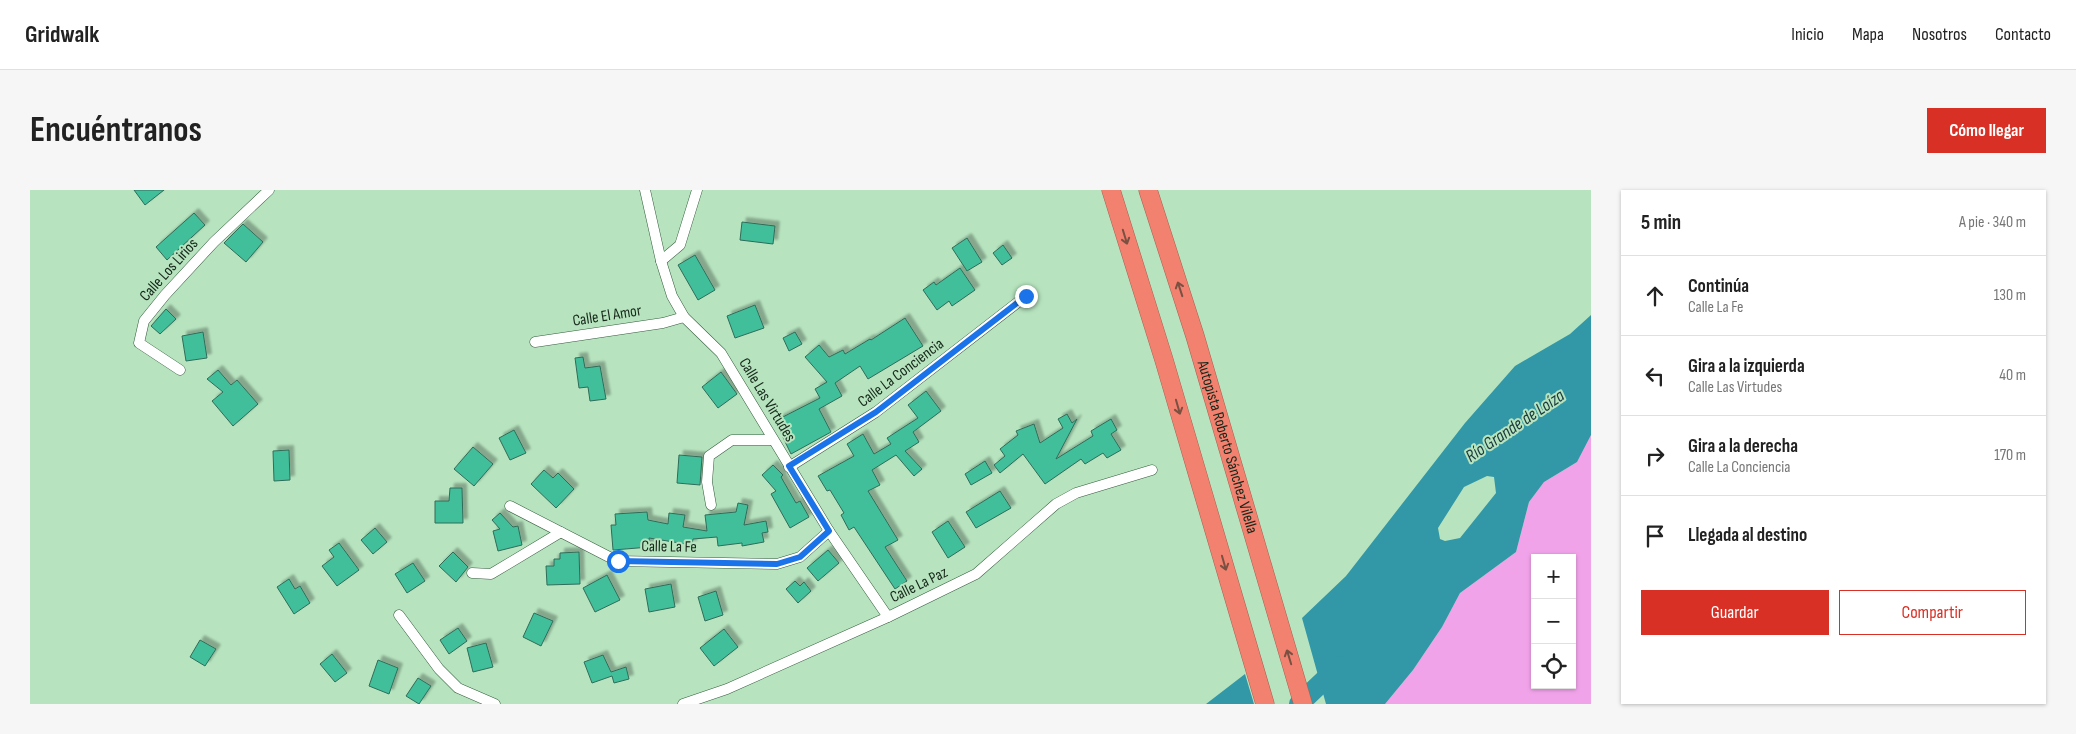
<!DOCTYPE html>
<html lang="es">
<meta charset="utf-8">
<style>
:root{--surface:#fff;--page:#f6f6f6;--text:#222;--muted:#767676;--line:#e0e0e0;--accent:#d93025}
body{margin:0;font-family:"Sofia Sans Condensed",sans-serif;background:var(--page);color:var(--text)}
.controls{position:absolute;right:15px;bottom:15px;display:grid;overflow:hidden;border-radius:0px;box-shadow:0 1px 4px #0004}
.controls button{width:45px;height:45px;display:grid;place-items:center;padding:0;border:0;border-bottom:1px solid var(--line);background:var(--surface);color:var(--text);font:25px sans-serif}
.stop{position:absolute;width:15px;height:15px;margin:-11px;border:4px solid #1a73e8;border-radius:50%;background:#fff}
.stop.end{background:#1a73e8;border-color:#fff;box-shadow:0 1px 5px #0008}
.list{margin:0;padding:0;list-style:none}
h2{display:flex;justify-content:space-between;align-items:center;height:65px;margin:0;padding:0 20px;font-size:21px}
h2 small{font-size:16px;font-weight:400;color:var(--muted)}
.list li{display:grid;grid-template-columns:32px 1fr auto;gap:15px;align-items:center;box-sizing:border-box;height:80px;padding:0 20px;border-top:1px solid var(--line)}
.list b{display:block;font-size:19px;white-space:nowrap}
.list p{margin:0;font-size:16px;white-space:nowrap;color:var(--muted)}
.list em{font-size:16px;font-style:normal;color:var(--muted)}
.actions{display:flex;gap:10px;padding:15px 20px}
.actions a{flex:1;padding:11px 0;border:1px solid var(--accent);border-radius:0px;text-align:center;font-size:18px;color:var(--accent)}
.actions .main{background:var(--accent);color:#fff}
.icon{flex:none;width:28px;height:28px;fill:none;stroke:currentColor;stroke-width:2;stroke-linecap:round;stroke-linejoin:round}
.map{position:relative;flex:none;width:1561px;height:514px;overflow:hidden;border-radius:0px}
header{display:flex;align-items:center;gap:30px;box-sizing:border-box;height:70px;padding:0 25px;background:var(--surface);border-bottom:1px solid var(--line)}
header strong{font-size:24px}
nav{display:flex;gap:28px;margin-inline-start:auto;font-size:18px}
.intro{display:flex;align-items:center;justify-content:space-between;box-sizing:border-box;height:120px;padding:0 30px}
h1{margin:0;font-size:35px}
.button{padding:12px 22px;border-radius:0px;background:var(--accent);color:#fff;font-size:18px;font-weight:700}
main{display:flex;gap:30px;padding:0 30px}
aside{flex:1;background:var(--surface);border-radius:0px;box-shadow:0 1px 4px #0004}
.map>svg:first-child{display:block}
.green{fill:#f1a3ea;fill-rule:evenodd}
.water{fill:#3297a7;fill-rule:evenodd}
.lines{fill:none;stroke-linecap:round;stroke-linejoin:round}
.river{stroke:#3297a7;stroke-width:20}
.building{fill:#3fbf9a;stroke:#306c59;filter:url(#shadow)}
.minor-casing{stroke:#345d3d;stroke-width:11}
.motorway-casing{stroke:#a56252;stroke-width:19}
.minor{stroke:#fff;stroke-width:10}
.motorway{stroke:#f28170;stroke-width:18}
.oneway{stroke:#7a5041}
.route{stroke:#1a73e8;stroke-width:6}
.labels{text-anchor:middle;dominant-baseline:central;stroke-width:4;stroke-linejoin:round;paint-order:stroke}
.street-label{font-size:16px;fill:#17281a;stroke:#b7e4bf}
.water-label{font-size:18px;font-style:italic;fill:#19383d;stroke:#b7e4bf}
</style>
<header>
<strong>Gridwalk</strong>
<nav><a>Inicio</a><a>Mapa</a><a>Nosotros</a><a>Contacto</a></nav>
</header>
<div class="intro"><h1>Encuéntranos</h1><a class="button">Cómo llegar</a></div>
<main>
<div class="map">
<svg width="1561" height="514" viewBox="0 0 1561 514">
<defs>
<filter id="shadow"><feDropShadow dx="4.5" dy="-4.5" stdDeviation="1" flood-color="#0004"/></filter>
</defs>
<rect width="100%" height="100%" fill="#b7e4bf"/>
<!-- green -->
<path class="green" d="M1561 245V514H1355L1383 480 1412 437 1430 403 1486 362 1499 312 1514 292 1547 272ZM1505 368H1542V495H1505Z"/>
<!-- water -->
<g class="water">
<path d="M1561 125V245L1547 272 1514 292 1499 312 1486 362 1430 403 1412 437 1383 480 1355 514H1296L1272 428 1316 386 1435 233 1485 176 1540 144ZM1457 286 1464 287 1466 303 1430 348 1415 351 1410 349 1408 338 1434 297Z"/>
<path d="M1215 484 1224 514H1176Z"/>
</g>
<g class="lines">
<!-- river -->
<path class="river" d="M1269 514 1309 476"/>
</g>
<!-- building -->
<g class="building">
<path d="M104 0H134L115 15Z"/>
<path d="M164 23 175 35 137 70 126 57Z"/>
<path d="M712 32 745 36 743 54 710 50Z"/>
<path d="M213 34 233 52 216 72 194 53Z"/>
<path d="M937 48 952 72 937 81 922 58Z"/>
<path d="M973 55 982 68 972 75 963 63Z"/>
<path d="M665 65 685 100 668 110 648 75Z"/>
<path d="M930 78 945 100 922 116 919 111 907 120 893 100 904 92 906 95Z"/>
<path d="M725 115 734 138 705 148 697 126Z"/>
<path d="M136 119 146 129 130 144 121 136Z"/>
<path d="M875 128 893 156 838 189 830 176 805 193 812 206 789 219 801 242 761 264 745 231 790 208 785 199 797 192 775 167 789 155 799 167 813 160 815 164 840 149 841 150Z"/>
<path d="M173 142 177 168 156 171 152 146Z"/>
<path d="M765 142 772 154 759 161 753 148Z"/>
<path d="M553 167 555 178 570 176 576 209 560 211 558 197 549 198 545 168Z"/>
<path d="M188 180 201 195 207 190 228 214 203 236 182 211 193 202 177 189Z"/>
<path d="M691 182 707 204 688 218 672 197Z"/>
<path d="M896 201 911 221 883 242 889 252 875 261 892 279 884 286 866 265 842 280 850 295 838 301 868 350 855 357 877 391 865 399 824 337 819 340 811 325 814 323 800 300 797 301 788 286 824 266 817 254 833 244 844 264 861 254 857 248 888 228 878 215Z"/>
<path d="M1037 224 1042 233 1047 229 1026 269 1063 246 1061 241 1081 229 1087 240 1081 244 1091 260 1077 268 1073 263 1055 274 1051 269 1015 294 993 264 970 283 964 275 975 266 970 259 988 245 986 241 1004 234 1010 253 1033 238 1028 229Z"/>
<path d="M484 240 496 263 480 270 469 248Z"/>
<path d="M443 257 463 274 444 296 424 279Z"/>
<path d="M259 260 260 290 244 291 243 261Z"/>
<path d="M649 265 672 267 670 295 647 293Z"/>
<path d="M955 271 962 283 941 295 935 284Z"/>
<path d="M743 275 753 285 751 287 766 313 770 311 779 327 760 338 741 304 746 301 732 285Z"/>
<path d="M514 280 523 288 528 283 544 299 526 318 501 294Z"/>
<path d="M420 298H432L433 333H405V311H419Z"/>
<path d="M970 301 981 318 946 338 936 322Z"/>
<path d="M708 313 718 315 714 335 736 331 738 342 732 343 734 352 712 356V353L688 356 687 347 663 349 662 355 619 348 620 357 583 360 581 335H586L585 324 617 322 618 330 638 334 639 323 655 325 653 337 677 341 675 325 706 322Z"/>
<path d="M470 323 483 337 488 336 492 355 468 361 463 341 470 339 462 330Z"/>
<path d="M918 331 935 357 918 368 902 342Z"/>
<path d="M345 338 357 352 343 364 331 350Z"/>
<path d="M309 353 329 380 307 396 292 376 304 367 299 360Z"/>
<path d="M798 360 809 373 788 391 777 378Z"/>
<path d="M423 362 438 377 426 392 409 376Z"/>
<path d="M549 362 550 394 517 395 516 376H524V369H530V363Z"/>
<path d="M383 373 395 391 377 403 365 384Z"/>
<path d="M577 385 590 410 565 422 553 398Z"/>
<path d="M259 389 265 399 270 396 280 413 264 424 247 397Z"/>
<path d="M765 391 770 396 774 392 781 401 768 413 756 399Z"/>
<path d="M641 394 645 417 619 422 615 399Z"/>
<path d="M686 401 693 425 675 431 668 407Z"/>
<path d="M504 423 523 431 511 456 493 447Z"/>
<path d="M428 438 437 451 419 464 410 450Z"/>
<path d="M694 439 708 457 684 476 670 458Z"/>
<path d="M170 450 186 459 175 476 160 467Z"/>
<path d="M456 453 463 477 443 482 437 458Z"/>
<path d="M302 464 317 483 305 492 290 474Z"/>
<path d="M573 465 581 482 596 477 599 489 584 493 582 486 562 493 554 472Z"/>
<path d="M348 470 368 478 359 504 339 496Z"/>
<path d="M388 488 401 496 389 514 376 506Z"/>
</g>
<g class="lines">
<defs>
<g id="minor">
<path d="M615 0 631 71 642 106 654 127 691 163 799 341 858 427"/>
<path d="M631 71 650 55 667 0"/>
<path d="M505 152 633 133 654 127"/>
<path d="M150 180 109 153 114 131 135 105 184 52 239 0"/>
<path d="M759 277 846 222 996 106"/>
<path d="M681 315 677 292 679 266 702 250H743"/>
<path d="M480 316 587 371 747 374 770 367 799 341"/>
<path d="M442 383 461 384 531 342"/>
<path d="M369 425 409 479 428 498 465 514"/>
<path d="M653 514 697 499 858 427 946 384 1026 314 1046 303 1122 280"/>
</g>
<g id="motorway">
<path d="M1081 0 1134 170 1235 514"/>
<path id="s1" d="M1118 0 1165 146 1273 514"/>
</g>
</defs>
<!-- minor casing -->
<use href="#minor" class="minor-casing"/>
<!-- motorway casing -->
<use href="#motorway" class="motorway-casing"/>
<!-- minor -->
<use href="#minor" class="minor"/>
<!-- motorway -->
<use href="#motorway" class="motorway"/>
</g>
<!-- one-way arrows -->
<defs><path id="oneway-shaft" d="M-6 0H5M1.5-3L5.5 0L1.5 3" fill="none" stroke-width="1.6" stroke-linecap="round" stroke-linejoin="round" transform="scale(1.25)"/></defs>
<g class="oneway">
<use href="#oneway-shaft" transform="translate(1095 47) rotate(73)"/>
<use href="#oneway-shaft" transform="translate(1150 99) rotate(-108)"/>
<use href="#oneway-shaft" transform="translate(1148 217) rotate(74)"/>
<use href="#oneway-shaft" transform="translate(1194 373) rotate(74)"/>
<use href="#oneway-shaft" transform="translate(1259 467) rotate(-107)"/>
</g>
<g class="lines">
<!-- route -->
<path class="route" d="M588 371 747 374 770 367 799 341 759 276 846 222 996 106"/>
</g>
<g class="labels">
<!-- street labels -->
<g class="street-label">
<text transform="translate(139 80) rotate(-48)">Calle Los Lirios</text>
<text transform="translate(577 126) rotate(-9)">Calle El Amor</text>
<text transform="translate(871 183) rotate(-37)">Calle La Conciencia</text>
<text transform="translate(737 210) rotate(59)">Calle Las Virtudes</text>
<text stroke="none"><textPath href="#s1" startOffset="269">Autopista Roberto Sánchez Vilella</textPath></text>
<text transform="translate(639 357) rotate(1)">Calle La Fe</text>
<text transform="translate(889 395) rotate(-26)">Calle La Paz</text>
</g>
<!-- water labels -->
<g class="water-label">
<text transform="translate(1485 236) rotate(-34)">Río Grande de Loíza</text>
</g>
</g>
</svg>
<div class="controls">
<button>+</button>
<button>−</button>
<button><svg class="icon" aria-label="locate" viewBox="0 0 24 24"><circle cx="12" cy="12" r="6"/><path d="M12 2v4M12 18v4M2 12h4M18 12h4"/></svg></button>
</div>
<div class="stop" style="left:588px;top:371px"></div>
<div class="stop end" style="left:996px;top:106px"></div>
</div>
<aside>
<h2>5 min<small>A pie · 340 m</small></h2>
<ul class="list">
<li><svg class="icon" aria-label="ahead" viewBox="0 0 24 24"><path d="M12 20V5M6 11l6-6 6 6"/></svg><div><b>Continúa</b><p>Calle La Fe</p></div><em>130 m</em></li>
<li><svg class="icon" aria-label="left" viewBox="0 0 24 24"><path d="M17 20v-9H6M10 6l-5 5 5 5"/></svg><div><b>Gira a la izquierda</b><p>Calle Las Virtudes</p></div><em>40 m</em></li>
<li><svg class="icon" aria-label="right" viewBox="0 0 24 24"><path d="M7 20v-9h11M14 6l5 5-5 5"/></svg><div><b>Gira a la derecha</b><p>Calle La Conciencia</p></div><em>170 m</em></li>
<li><svg class="icon" aria-label="arrive" viewBox="0 0 24 24"><path d="M6 21V4h12l-3 4 3 4H6"/></svg><div><b>Llegada al destino</b></div></li>
</ul>
<div class="actions"><a class="main">Guardar</a><a>Compartir</a></div>
</aside>
</main>
